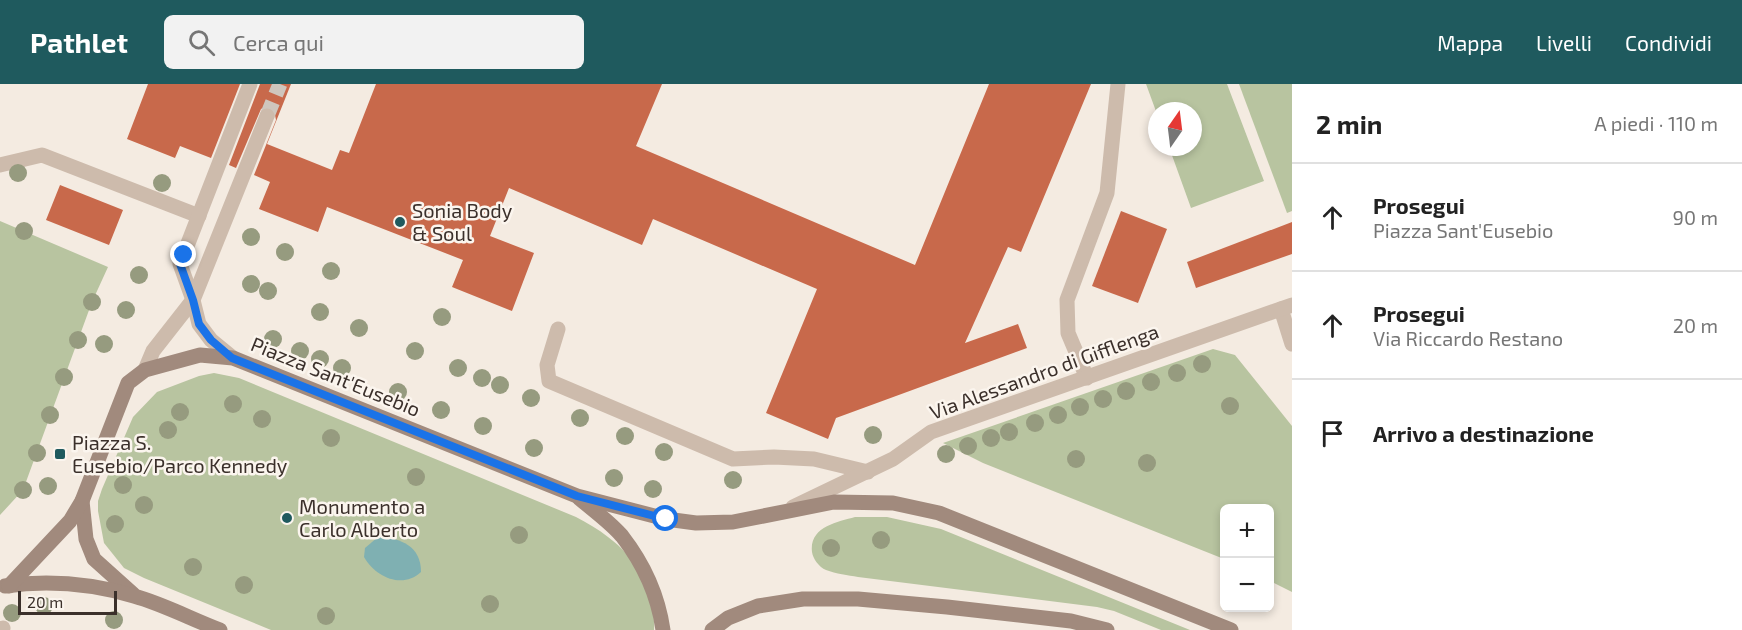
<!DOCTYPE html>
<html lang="it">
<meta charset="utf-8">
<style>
:root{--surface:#fff;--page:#f2f2f2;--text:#222;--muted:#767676;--line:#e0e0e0;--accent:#1f5a5e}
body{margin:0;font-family:"Exo 2",sans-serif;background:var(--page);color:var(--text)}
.controls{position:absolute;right:18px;bottom:18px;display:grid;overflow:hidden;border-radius:9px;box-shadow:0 3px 9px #0003}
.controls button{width:54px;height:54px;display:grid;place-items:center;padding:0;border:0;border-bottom:2px solid var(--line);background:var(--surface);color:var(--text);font:30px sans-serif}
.compass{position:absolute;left:1148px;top:18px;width:54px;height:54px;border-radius:50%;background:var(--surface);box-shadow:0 3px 9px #0003;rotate:14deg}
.scale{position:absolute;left:18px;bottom:15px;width:99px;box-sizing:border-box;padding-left:6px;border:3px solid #3b302b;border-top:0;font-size:16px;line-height:21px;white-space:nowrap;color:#3b302b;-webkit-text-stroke:4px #fbf5ee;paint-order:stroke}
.stop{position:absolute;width:18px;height:18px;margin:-14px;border:4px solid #1a73e8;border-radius:50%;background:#fff}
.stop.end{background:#1a73e8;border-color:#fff;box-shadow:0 2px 6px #0008}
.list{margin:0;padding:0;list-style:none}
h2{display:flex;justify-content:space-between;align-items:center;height:78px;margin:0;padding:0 24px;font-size:26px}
h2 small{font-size:20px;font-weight:400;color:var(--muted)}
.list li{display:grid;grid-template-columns:39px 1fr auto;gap:18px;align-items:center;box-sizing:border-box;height:108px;padding:0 24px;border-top:2px solid var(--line)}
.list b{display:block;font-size:22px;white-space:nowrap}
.list p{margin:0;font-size:20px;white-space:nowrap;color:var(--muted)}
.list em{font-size:20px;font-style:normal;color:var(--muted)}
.icon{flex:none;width:33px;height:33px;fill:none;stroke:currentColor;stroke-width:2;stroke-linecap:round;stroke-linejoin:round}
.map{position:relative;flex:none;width:1292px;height:546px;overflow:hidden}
header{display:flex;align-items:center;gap:36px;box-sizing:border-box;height:84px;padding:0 30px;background:var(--accent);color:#fff}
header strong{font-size:28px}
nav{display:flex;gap:33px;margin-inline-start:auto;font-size:21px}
.search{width:420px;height:54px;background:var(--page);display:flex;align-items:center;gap:15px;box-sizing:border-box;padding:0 21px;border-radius:9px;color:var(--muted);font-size:22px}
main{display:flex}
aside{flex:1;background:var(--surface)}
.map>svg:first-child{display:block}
.green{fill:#b8c4a0}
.water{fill:#7fb0b2}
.building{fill:#c8694b}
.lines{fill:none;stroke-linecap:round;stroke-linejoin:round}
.tertiary-tunnel{stroke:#cfc6bd;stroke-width:15;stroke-dasharray:15 8;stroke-linecap:butt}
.service{stroke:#cdbbac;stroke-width:15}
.minor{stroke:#cdbbac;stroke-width:15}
.tertiary{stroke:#cdbbac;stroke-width:15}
.secondary{stroke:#a18a7d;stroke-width:15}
.tree{fill:#969b7f}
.route{stroke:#1a73e8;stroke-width:8}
.poi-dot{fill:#1f5a5e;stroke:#fbf5ee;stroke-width:2}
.labels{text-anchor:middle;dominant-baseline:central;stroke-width:5;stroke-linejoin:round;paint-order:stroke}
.poi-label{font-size:20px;fill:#3b302b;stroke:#fbf5ee;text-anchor:start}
.street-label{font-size:20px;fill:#3b302b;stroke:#fbf5ee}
</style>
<header>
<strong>Pathlet</strong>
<div class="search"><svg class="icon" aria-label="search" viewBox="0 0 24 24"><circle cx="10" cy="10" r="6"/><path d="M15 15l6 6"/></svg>Cerca qui</div>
<nav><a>Mappa</a><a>Livelli</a><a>Condividi</a></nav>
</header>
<main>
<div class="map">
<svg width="1292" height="546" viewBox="0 0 1292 546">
<rect width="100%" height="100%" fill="#f4ebe1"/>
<!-- green -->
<g class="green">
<path d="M1146 0H1227L1264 97 1191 124 1169 63H1193V27H1157V30Z"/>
<path d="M1239 0H1292V127L1287 129Z"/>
<path d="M0 137 108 183 92 218 23 406 0 431Z"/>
<path d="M1213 265 1235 271 1292 342V508L1270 497V424H1224V475L983 379 943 359Z"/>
<path d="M214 289 239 294 576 433C587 439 598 445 608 453 637 474 656 509 654 546H271L144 494 124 484 104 459 98 427V417L102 405 133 333 157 308 199 292Z"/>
<path d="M855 433H887L941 445 1190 546H1161L1114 527 1097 523 858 493C848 491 836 490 826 486 819 483 813 475 812 468 809 443 837 438 855 433Z"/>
</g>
<!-- water -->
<path class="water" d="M378 453C401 454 421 462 421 488 403 505 376 494 364 473L365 464Z"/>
<!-- building -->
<g class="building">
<path d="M148 0H240L211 74 180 62 175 74 127 55Z"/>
<path d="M260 0H291L267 60 332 86 340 66 349 69 376 0H662L636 62 915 181 989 0H1091L1021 168 1008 163 965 259 1018 240 1027 264 836 334 828 355 766 329 817 205 653 135 642 161 509 104 490 152 534 169 512 227 452 203 463 176 327 123 318 148 259 125 270 98 254 91 276 36 274 26 266 22 261 25 236 84 229 81Z"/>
<path d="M60 101 123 126 109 161 46 136Z"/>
<path d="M1121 127 1167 145 1138 219 1092 202Z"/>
<path d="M1292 138V170L1196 204 1187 178Z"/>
</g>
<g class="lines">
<!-- tertiary-tunnel -->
<path class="tertiary-tunnel" d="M267 32 280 0"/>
<!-- service -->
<g class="service">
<path d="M558 245 547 281 549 297 733 375 774 373 814 375 868 388"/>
<path d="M1087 294 1068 249 1067 216 1107 109 1118 0"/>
<path d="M0 545 3 544"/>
</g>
<!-- minor -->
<g class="minor">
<path d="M0 81 42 71 199 132"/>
<path d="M193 216 180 180 250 0"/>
<path d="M1281 225 1292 260"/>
<path d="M793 423 893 375 931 348 1292 221"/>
</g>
<!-- tertiary -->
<g class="tertiary">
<path d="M193 216 199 240 211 256 233 274"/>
<path d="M145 286 153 267 193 216 267 32"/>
</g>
<!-- secondary -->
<g class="secondary">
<path d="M579 414C593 426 610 438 622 452 643 479 658 511 663 546"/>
<path d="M82 417 86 455 94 475 133 510"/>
<path d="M5 502C47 496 93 500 134 512 163 520 191 535 220 546"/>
<path d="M9 502 70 437 82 417 128 299 145 286 200 271 233 274 577 412 666 435 696 439 733 438 834 418 893 419 939 429 1231 546"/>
<path d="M712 546 728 534 758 522 803 515H858L947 523 1071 537 1107 546"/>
</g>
</g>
<!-- trees -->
<g class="tree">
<circle cx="18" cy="89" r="9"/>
<circle cx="162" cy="99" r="9"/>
<circle cx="24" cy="147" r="9"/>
<circle cx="251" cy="153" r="9"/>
<circle cx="285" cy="168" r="9"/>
<circle cx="331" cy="187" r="9"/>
<circle cx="139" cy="191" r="9"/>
<circle cx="251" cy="200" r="9"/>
<circle cx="268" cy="207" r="9"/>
<circle cx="92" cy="218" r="9"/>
<circle cx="126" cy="226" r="9"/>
<circle cx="320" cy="228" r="9"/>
<circle cx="442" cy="233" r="9"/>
<circle cx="359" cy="244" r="9"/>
<circle cx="273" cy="255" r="9"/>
<circle cx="78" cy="256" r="9"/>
<circle cx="104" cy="260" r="9"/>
<circle cx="300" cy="267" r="9"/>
<circle cx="415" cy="267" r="9"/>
<circle cx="320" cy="275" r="9"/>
<circle cx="1202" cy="280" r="9"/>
<circle cx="342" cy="284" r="9"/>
<circle cx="458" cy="284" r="9"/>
<circle cx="1177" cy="289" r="9"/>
<circle cx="64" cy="293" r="9"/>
<circle cx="482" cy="294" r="9"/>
<circle cx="1151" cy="298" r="9"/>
<circle cx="500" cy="301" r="9"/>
<circle cx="1126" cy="307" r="9"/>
<circle cx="398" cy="308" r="9"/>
<circle cx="531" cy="314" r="9"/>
<circle cx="1103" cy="315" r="9"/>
<circle cx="233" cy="320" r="9"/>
<circle cx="1230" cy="322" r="9"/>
<circle cx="1080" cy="323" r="9"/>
<circle cx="441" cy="326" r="9"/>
<circle cx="180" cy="328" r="9"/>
<circle cx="50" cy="331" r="9"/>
<circle cx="1058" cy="331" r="9"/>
<circle cx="580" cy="334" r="9"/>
<circle cx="262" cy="335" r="9"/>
<circle cx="1035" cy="339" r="9"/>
<circle cx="483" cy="342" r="9"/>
<circle cx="168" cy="346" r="9"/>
<circle cx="1009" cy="348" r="9"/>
<circle cx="873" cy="351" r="9"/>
<circle cx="625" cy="352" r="9"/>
<circle cx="331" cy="354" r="9"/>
<circle cx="991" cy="354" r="9"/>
<circle cx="968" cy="362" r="9"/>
<circle cx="534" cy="364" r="9"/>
<circle cx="664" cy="368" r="9"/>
<circle cx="37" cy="369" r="9"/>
<circle cx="946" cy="370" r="9"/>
<circle cx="1076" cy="375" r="9"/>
<circle cx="1147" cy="379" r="9"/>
<circle cx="416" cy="393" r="9"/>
<circle cx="614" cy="394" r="9"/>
<circle cx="733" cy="396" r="9"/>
<circle cx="123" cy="401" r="9"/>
<circle cx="48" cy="402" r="9"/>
<circle cx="653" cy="405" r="9"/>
<circle cx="23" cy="406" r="9"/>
<circle cx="144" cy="421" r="9"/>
<circle cx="115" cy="440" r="9"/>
<circle cx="519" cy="451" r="9"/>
<circle cx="881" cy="456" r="9"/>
<circle cx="831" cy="464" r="9"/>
<circle cx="193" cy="483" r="9"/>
<circle cx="244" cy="501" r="9"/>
<circle cx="490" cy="520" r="9"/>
<circle cx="44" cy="522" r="9"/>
<circle cx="12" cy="529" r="9"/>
<circle cx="326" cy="532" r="9"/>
<circle cx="114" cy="536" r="9"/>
</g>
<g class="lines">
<!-- route -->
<path class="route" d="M184 171 180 180 193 216 199 240 211 256 232 274 577 412 666 435"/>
</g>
<!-- markers -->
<g class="poi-dot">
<circle cx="400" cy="138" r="6"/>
<rect x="54" y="364" width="12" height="12" rx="3"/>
<circle cx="287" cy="434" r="6"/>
</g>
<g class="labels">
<!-- poi labels -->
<g class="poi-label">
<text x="412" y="126">Sonia Body<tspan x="412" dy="23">&amp; Soul</tspan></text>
<text x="72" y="358">Piazza S.<tspan x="72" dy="23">Eusebio/Parco Kennedy</tspan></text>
<text x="299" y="422">Monumento a<tspan x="299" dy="23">Carlo Alberto</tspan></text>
</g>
<!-- street labels -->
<g class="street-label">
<text transform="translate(1044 287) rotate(-20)">Via Alessandro di Gifflenga</text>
<text transform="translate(336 292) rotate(22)">Piazza Sant'Eusebio</text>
</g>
</g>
</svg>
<div class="controls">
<button>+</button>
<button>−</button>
</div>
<svg class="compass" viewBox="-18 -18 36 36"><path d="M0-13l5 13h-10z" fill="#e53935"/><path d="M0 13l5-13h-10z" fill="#767676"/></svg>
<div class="scale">20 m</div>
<div class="stop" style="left:666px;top:435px"></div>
<div class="stop end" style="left:184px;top:171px"></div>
</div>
<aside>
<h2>2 min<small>A piedi · 110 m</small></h2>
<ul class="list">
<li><svg class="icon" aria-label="ahead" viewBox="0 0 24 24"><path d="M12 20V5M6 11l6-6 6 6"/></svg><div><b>Prosegui</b><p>Piazza Sant'Eusebio</p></div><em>90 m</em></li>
<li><svg class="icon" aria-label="ahead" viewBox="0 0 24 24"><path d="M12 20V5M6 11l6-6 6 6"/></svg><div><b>Prosegui</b><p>Via Riccardo Restano</p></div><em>20 m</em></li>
<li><svg class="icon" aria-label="arrive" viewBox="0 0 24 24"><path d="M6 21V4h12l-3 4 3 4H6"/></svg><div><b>Arrivo a destinazione</b></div></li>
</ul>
</aside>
</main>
